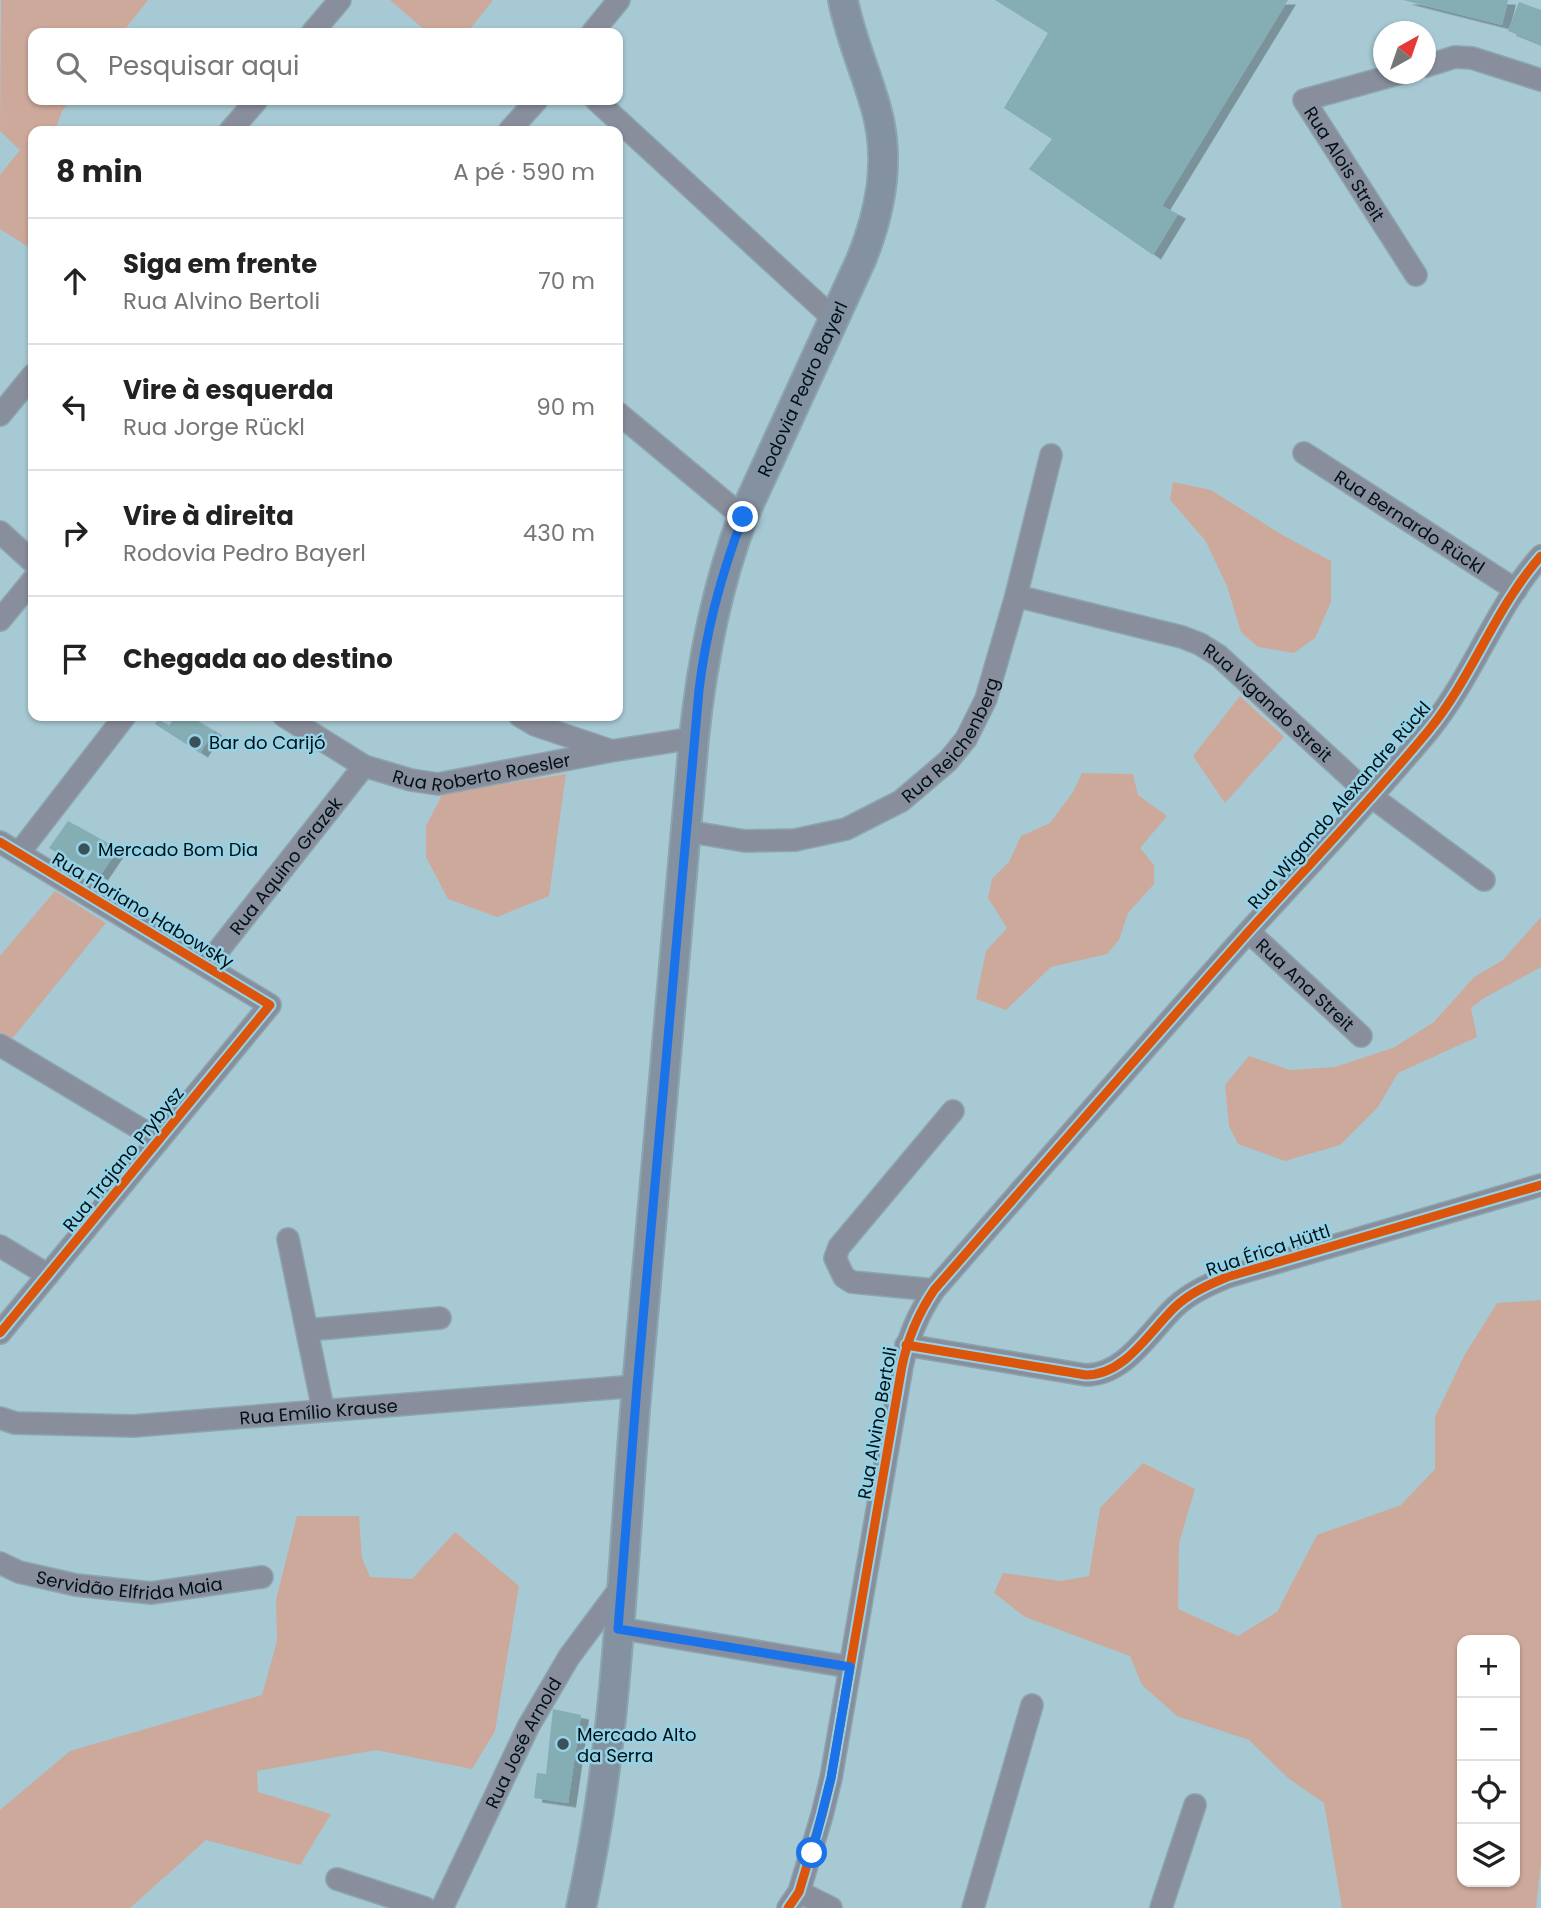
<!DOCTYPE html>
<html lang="pt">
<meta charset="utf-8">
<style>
:root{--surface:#fff;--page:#f6f6f6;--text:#222;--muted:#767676;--line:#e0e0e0}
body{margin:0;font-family:Poppins,sans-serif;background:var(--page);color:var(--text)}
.controls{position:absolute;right:21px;bottom:21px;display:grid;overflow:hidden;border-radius:14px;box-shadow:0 2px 5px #0004}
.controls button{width:63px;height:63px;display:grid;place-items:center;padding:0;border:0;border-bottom:2px solid var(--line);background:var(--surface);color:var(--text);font:35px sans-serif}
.compass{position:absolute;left:1373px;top:21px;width:63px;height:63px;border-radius:50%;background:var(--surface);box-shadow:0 2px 5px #0004;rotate:40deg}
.stop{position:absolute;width:21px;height:21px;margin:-16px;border:5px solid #1a73e8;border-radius:50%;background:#fff}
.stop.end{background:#1a73e8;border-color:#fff;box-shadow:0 2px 7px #0008}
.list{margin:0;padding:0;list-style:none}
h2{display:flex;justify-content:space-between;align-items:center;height:91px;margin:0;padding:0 28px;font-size:30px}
h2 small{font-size:23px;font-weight:400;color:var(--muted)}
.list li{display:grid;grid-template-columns:46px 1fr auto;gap:21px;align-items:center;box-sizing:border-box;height:126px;padding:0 28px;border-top:2px solid var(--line)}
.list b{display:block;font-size:26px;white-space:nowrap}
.list p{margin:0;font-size:23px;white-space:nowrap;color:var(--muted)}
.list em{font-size:23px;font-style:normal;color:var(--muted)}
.icon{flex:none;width:38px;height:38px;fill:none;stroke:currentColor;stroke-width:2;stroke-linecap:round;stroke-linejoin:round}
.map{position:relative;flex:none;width:1541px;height:1908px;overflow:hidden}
.search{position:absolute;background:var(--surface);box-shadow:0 2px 5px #0004;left:28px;top:28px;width:595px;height:77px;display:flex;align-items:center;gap:18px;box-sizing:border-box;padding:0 24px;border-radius:14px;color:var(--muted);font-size:26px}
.panel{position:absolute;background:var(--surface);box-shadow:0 2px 5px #0004;left:28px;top:126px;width:595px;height:595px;border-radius:14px}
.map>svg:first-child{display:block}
.green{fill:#cda99b;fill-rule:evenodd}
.building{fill:#84adb4;filter:url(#shadow)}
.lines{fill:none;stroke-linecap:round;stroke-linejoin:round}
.minor-casing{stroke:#8ca6af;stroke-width:24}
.major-casing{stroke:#8ca6af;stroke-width:32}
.minor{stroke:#888e9c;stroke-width:21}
.major{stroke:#8391a1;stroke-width:28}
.cycleway-casing{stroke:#95d2e6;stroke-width:13}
.cycleway{stroke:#dc550d;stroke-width:9}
.route{stroke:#1a73e8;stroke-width:9}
.poi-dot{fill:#3a515a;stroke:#95d2e6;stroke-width:2.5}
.labels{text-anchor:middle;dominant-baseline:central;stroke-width:5;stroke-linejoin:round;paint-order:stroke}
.street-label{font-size:18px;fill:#001118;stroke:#95d2e6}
.poi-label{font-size:18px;fill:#001118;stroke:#95d2e6;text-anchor:start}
</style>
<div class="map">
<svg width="1541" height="1908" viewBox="0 0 1541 1908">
<defs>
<filter id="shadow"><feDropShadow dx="8" dy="4.5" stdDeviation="0" flood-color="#0004"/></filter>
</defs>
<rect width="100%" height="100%" fill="#a7c9d4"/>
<!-- green -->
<g class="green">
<path d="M1 0H148L122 33H33V100H71L62 111 55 131H33V242L30 248 0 229V175L20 150 0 131Z"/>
<path d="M390 0H493L467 33H428Z"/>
<path d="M1173 482 1211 490 1284 536 1331 561V602L1315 638 1294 653 1258 647 1241 632 1227 586 1205 540 1170 500Z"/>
<path d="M1240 696 1284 737 1225 803 1193 756Z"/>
<path d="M1082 773 1133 774 1138 795 1167 816 1140 848 1154 865V884L1128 913 1119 940 1107 954 1051 967 1006 1010 976 999 986 951 1007 928 988 898 992 879 1009 862 1021 836 1050 823 1073 792Z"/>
<path d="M566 774 549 896 497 917 448 899 426 857V826L443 793Z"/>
<path d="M55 891 106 923 12 1039 0 1032V956Z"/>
<path d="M1541 917V967L1484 998 1471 1008 1477 1037 1398 1073 1378 1107 1340 1145 1285 1161 1238 1144 1229 1126 1225 1085 1249 1056 1290 1070 1335 1067 1393 1048 1434 1022 1474 977 1503 960Z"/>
<path d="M1541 1300V1862L1536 1908H1342L1324 1803 1288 1778 1249 1740 1177 1716 1142 1685 1130 1656 1025 1617 994 1593 1003 1573 1061 1581 1089 1576 1100 1508 1143 1463 1195 1489 1179 1543 1178 1609 1238 1636 1277 1612 1317 1535 1401 1505 1435 1469V1417L1464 1356 1497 1303ZM1462 1640H1515V1882H1462Z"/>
<path d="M297 1516H359L362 1558 370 1577 412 1579 455 1532 519 1586 495 1731 472 1769 376 1750 257 1771 258 1792 331 1814 300 1865 206 1840 130 1908H0V1810L70 1751 262 1695 277 1641 276 1600Z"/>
</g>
<!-- building -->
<g class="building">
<path d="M995 0H1288L1162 206 1178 214 1153 255 1029 169 1052 139 1004 108 1048 33Z"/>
<path d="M1403 0H1508L1502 25Z"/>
<path d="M1519 2 1541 10V44L1508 31Z"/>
<path d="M175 716H189L214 731 200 753 155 724 158 719 169 726Z"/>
<path d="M68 821 118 849 100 876 49 848Z"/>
<path d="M553 1709 581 1715 568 1803 534 1798 537 1773 546 1774Z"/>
</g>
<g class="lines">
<defs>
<g id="minor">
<path d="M312 33 340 0"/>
<path d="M592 33 619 0"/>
<path d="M1426 66 1455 57 1472 58 1541 80"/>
<path id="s1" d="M1398 74 1304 100 1416 275"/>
<path d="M596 100 834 319"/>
<path d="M230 131 257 100"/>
<path d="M509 131 537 100"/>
<path d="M618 413 743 517"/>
<path d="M0 415 33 375"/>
<path id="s2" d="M1304 453 1516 590"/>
<path d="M0 532 33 562"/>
<path id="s3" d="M1016 596 1182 637 1200 644 1219 656 1372 797 1484 880"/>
<path d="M0 620 33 580"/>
<path id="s4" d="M284 716 364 766 411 780 438 784 611 751 694 738"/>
<path d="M520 716 535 725 609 750"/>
<path id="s5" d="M686 831 745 841 795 840 846 829 901 801 948 761 966 739 986 699 1016 596 1051 455"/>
<path d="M0 842 270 1005 0 1333"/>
<path d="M19 853 125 716"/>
<path id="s6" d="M1249 932 1361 1036"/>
<path id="s7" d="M206 966 364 766"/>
<path d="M0 1045 159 1140"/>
<path d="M288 1239 323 1409"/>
<path d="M0 1246 48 1275"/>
<path d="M934 1290 852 1282 844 1277 835 1258 839 1247 953 1111"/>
<path d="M307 1330 440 1318"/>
<path d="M906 1345 1086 1375C1125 1375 1149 1332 1175 1307 1190 1293 1208 1285 1227 1277L1541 1185"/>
<path id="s8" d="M0 1418 15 1423 133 1426 637 1386"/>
<path id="s9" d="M0 1563 19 1572 76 1585 151 1593 262 1577"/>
<path d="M618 1628 850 1667"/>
<path d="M337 1879 425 1908"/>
<path d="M799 1892 831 1908"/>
<path id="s10" d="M442 1908 528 1727 569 1657 621 1587"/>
<path d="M788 1908 799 1892 822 1815 831 1778 902 1366C908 1337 918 1314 934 1290 1039 1170 1143 1050 1249 931 1310 864 1372 799 1429 730 1473 676 1495 608 1541 556"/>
<path d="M973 1908 1032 1705"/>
<path d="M1161 1908 1195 1805"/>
</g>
<g id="major">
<path id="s11" d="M581 1908C619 1737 622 1560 637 1386 655 1170 676 954 694 738 702 662 716 588 743 517L861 260C881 211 891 160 876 108 866 72 850 37 843 0"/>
</g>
</defs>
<!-- minor casing -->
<use href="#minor" class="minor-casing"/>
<!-- major casing -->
<use href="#major" class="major-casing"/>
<!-- minor -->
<use href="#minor" class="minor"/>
<!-- major -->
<use href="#major" class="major"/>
<defs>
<g id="cycleway">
<path d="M0 842 270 1005 0 1333"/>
<path d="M906 1345 1086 1375C1125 1375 1149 1332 1175 1307 1190 1293 1208 1285 1227 1277L1541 1185"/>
<path d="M788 1908 799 1892 822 1815 831 1778 902 1366C908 1337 918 1314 934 1290 1039 1170 1143 1050 1249 931 1310 864 1372 799 1429 730 1473 676 1495 608 1541 556"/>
</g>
</defs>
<!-- cycleway casing -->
<use href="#cycleway" class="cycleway-casing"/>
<!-- cycleway -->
<use href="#cycleway" class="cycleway"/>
</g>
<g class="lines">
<!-- route -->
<path class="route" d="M743 517C722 572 706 631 699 690L637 1386 618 1629 850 1667 831 1778 812 1853"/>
</g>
<!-- markers -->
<g class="poi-dot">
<circle cx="195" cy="742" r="7"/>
<circle cx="84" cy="849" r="7"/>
<circle cx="563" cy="1744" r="7"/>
</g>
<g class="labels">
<!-- street labels -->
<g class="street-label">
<text stroke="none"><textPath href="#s1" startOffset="173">Rua Alois Streit</textPath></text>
<text stroke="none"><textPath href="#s11" startOffset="1544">Rodovia Pedro Bayerl</textPath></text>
<text stroke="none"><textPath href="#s2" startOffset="126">Rua Bernardo Rückl</textPath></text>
<text stroke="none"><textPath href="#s3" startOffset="280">Rua Vigando Streit</textPath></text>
<text stroke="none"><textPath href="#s5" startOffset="304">Rua Reichenberg</textPath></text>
<text stroke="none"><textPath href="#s4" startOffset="215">Rua Roberto Roesler</textPath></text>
<text transform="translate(1339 805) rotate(-49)">Rua Wigando Alexandre Rückl</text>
<text stroke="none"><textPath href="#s7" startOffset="128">Rua Aquino Grazek</textPath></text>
<text transform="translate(143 910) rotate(31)">Rua Floriano Habowsky</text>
<text stroke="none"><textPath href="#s6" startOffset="77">Rua Ana Streit</textPath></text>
<text transform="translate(123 1159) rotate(-51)">Rua Trajano Prybysz</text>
<text transform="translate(1268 1250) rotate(-18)">Rua Érica Hüttl</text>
<text stroke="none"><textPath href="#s8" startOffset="320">Rua Emílio Krause</textPath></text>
<text transform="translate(877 1423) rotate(-80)">Rua Alvino Bertoli</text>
<text stroke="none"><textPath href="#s9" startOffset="133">Servidão Elfrida Maia</textPath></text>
<text stroke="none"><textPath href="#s10" startOffset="184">Rua José Arnold</textPath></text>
</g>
<!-- poi labels -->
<g class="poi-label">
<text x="209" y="742">Bar do Carijó</text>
<text x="98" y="849">Mercado Bom Dia</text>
<text x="577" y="1734">Mercado Alto<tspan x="577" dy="21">da Serra</tspan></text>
</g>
</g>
</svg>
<div class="controls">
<button>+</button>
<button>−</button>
<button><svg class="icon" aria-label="locate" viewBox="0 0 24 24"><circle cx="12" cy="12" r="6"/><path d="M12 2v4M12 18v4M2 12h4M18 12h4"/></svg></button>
<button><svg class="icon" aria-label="layers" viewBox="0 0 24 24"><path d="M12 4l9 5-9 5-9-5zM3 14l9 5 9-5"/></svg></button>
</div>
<svg class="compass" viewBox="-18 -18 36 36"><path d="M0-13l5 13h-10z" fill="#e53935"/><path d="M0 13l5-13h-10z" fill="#767676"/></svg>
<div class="stop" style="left:812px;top:1853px"></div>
<div class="stop end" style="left:743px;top:517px"></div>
<div class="search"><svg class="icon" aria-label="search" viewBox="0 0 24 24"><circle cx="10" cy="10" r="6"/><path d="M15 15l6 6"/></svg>Pesquisar aqui</div>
<section class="panel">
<h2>8 min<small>A pé · 590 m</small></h2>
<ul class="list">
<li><svg class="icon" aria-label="ahead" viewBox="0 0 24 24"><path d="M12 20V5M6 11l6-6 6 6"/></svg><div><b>Siga em frente</b><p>Rua Alvino Bertoli</p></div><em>70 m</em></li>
<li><svg class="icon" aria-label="left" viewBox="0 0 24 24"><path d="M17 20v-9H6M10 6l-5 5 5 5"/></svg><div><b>Vire à esquerda</b><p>Rua Jorge Rückl</p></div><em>90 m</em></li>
<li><svg class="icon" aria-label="right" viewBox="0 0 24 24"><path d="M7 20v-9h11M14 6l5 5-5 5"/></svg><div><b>Vire à direita</b><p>Rodovia Pedro Bayerl</p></div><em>430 m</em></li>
<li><svg class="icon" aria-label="arrive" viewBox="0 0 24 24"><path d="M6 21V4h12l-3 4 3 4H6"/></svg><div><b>Chegada ao destino</b></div></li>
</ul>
</section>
</div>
